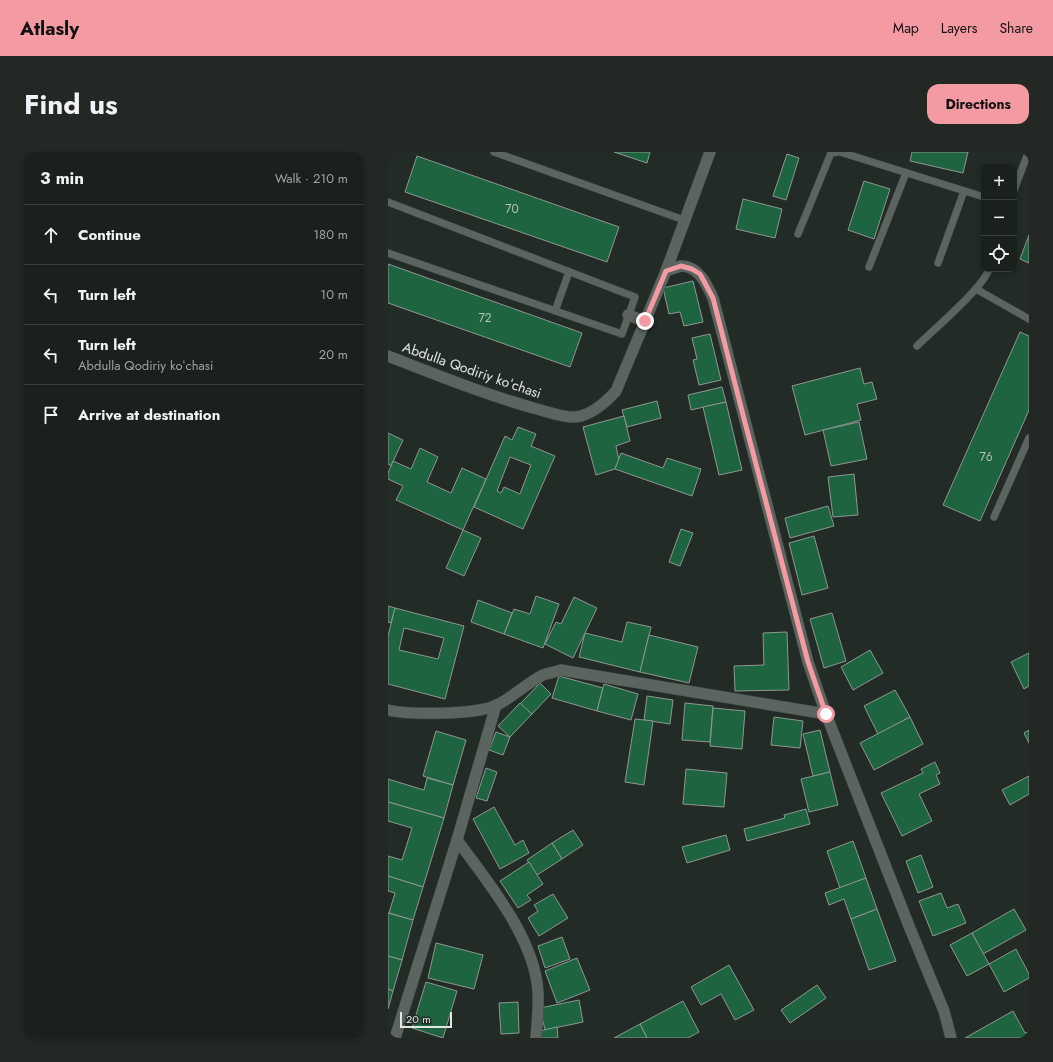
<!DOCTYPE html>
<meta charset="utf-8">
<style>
:root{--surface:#1a201c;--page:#232825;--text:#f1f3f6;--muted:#9fa3a3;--line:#383e3b;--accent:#f49aa2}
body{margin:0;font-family:Jost,sans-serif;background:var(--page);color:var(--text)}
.controls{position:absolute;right:12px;top:12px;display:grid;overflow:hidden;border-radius:8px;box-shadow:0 2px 6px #0003}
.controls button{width:36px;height:36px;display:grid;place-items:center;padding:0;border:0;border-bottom:1px solid var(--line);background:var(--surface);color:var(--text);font:20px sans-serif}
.scale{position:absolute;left:12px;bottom:10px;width:52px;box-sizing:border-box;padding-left:4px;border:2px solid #e2e7e4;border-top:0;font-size:11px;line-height:14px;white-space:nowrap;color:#e2e7e4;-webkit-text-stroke:3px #232b26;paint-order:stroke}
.stop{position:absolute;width:12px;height:12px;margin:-9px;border:3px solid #f49aa2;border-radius:50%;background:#fff}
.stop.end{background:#f49aa2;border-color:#fff;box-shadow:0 1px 4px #0008}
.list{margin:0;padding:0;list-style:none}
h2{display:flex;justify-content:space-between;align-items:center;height:52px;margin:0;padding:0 16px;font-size:17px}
h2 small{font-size:13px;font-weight:400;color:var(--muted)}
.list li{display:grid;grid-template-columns:26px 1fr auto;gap:12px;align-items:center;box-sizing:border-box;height:60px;padding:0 16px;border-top:1px solid var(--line)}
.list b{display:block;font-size:15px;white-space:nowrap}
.list p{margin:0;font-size:13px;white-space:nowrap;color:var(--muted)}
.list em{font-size:13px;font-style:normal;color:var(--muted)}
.icon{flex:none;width:22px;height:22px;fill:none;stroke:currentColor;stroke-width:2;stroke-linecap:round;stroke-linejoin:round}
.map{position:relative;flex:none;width:641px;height:886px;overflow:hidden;border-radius:12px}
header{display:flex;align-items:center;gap:24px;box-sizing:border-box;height:56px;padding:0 20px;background:var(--accent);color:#111}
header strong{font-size:19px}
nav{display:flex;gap:22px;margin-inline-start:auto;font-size:14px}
.intro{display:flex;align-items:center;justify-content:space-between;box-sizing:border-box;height:96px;padding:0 24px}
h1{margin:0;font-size:28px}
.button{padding:10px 18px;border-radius:12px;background:var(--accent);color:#111;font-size:14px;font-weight:700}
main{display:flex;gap:24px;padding:0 24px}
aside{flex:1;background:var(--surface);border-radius:12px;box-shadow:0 2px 6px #0003}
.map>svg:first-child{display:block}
.building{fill:#1e6440;stroke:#8e9791;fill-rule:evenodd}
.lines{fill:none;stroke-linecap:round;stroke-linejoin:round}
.service-casing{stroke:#3f4642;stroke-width:8}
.minor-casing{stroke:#3f4642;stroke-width:12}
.tertiary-casing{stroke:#3f4642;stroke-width:12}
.service{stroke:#5b645e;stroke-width:7}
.minor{stroke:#5b645e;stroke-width:11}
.tertiary{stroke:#5b645e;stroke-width:11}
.route{stroke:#f49aa2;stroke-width:5}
.labels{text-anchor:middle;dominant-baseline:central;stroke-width:3.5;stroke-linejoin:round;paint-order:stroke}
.number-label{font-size:12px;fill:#b1c6bb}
.street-label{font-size:14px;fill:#e2e7e4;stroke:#232b26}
</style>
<header>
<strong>Atlasly</strong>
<nav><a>Map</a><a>Layers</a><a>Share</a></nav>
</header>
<div class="intro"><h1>Find us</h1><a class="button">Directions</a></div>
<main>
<aside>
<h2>3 min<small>Walk · 210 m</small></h2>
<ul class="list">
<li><svg class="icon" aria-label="ahead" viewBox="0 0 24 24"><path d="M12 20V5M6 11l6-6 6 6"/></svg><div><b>Continue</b></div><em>180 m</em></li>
<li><svg class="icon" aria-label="left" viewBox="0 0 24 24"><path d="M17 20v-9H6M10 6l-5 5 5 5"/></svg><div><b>Turn left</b></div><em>10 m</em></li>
<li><svg class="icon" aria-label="left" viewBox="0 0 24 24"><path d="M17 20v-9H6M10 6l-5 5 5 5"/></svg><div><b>Turn left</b><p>Abdulla Qodiriy koʻchasi</p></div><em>20 m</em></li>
<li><svg class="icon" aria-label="arrive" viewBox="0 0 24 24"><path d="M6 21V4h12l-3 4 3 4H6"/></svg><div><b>Arrive at destination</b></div></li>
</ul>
</aside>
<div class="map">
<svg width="641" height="886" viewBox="0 0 641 886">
<rect width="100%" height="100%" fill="#232b26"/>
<!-- building -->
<g class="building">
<path d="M226 0H262L259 11Z"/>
<path d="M524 0H580L575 21 522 9Z"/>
<path d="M399 2 411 6 398 48 385 44Z"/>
<path d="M29 4 231 75 219 110 17 40Z"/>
<path d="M476 29 502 37 486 87 460 78Z"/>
<path d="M355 47 394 57 387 86 348 77Z"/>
<path d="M641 83V111L632 107Z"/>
<path d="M0 112 194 181 182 215 0 151Z"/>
<path d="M305 129 315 170 296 174 292 160 281 162 275 136Z"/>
<path d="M632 180 641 184V258L592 369 555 353Z"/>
<path d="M322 182 333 228 311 233 305 208 309 207 304 186Z"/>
<path d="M472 216 476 232 484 230 489 247 469 252 473 268 417 283 404 234Z"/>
<path d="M334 235 338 250 303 258 300 243Z"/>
<path d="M269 249 273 266 239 275 234 258Z"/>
<path d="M338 250 354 318 331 323 315 255Z"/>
<path d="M236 264 242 289 228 294 231 308 227 317 208 323 195 275Z"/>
<path d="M471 270 479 307 443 314 435 278Z"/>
<path d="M130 275 148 282 143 294 167 304 135 377 86 355 117 284 124 288ZM122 305 143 313 132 342 116 335 113 341 109 339Z"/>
<path d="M0 281 15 288 3 314 0 312Z"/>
<path d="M32 296 50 305 39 330 63 341 74 316 98 327 75 378 8 348 15 334 0 327V321L5 309 23 317Z"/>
<path d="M233 301 275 316 279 306 313 317 304 344 227 317Z"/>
<path d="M466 322 470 363 445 365 440 325Z"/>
<path d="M440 354 446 374 402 386 397 366Z"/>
<path d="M293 377 305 381 292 414 281 410Z"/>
<path d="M75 378 93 386 76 424 58 416Z"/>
<path d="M426 384 440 436 414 443 401 391Z"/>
<path d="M148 444 171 452 155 496 116 482 126 457 142 462Z"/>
<path d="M186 445 209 456 185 506 157 492 168 470 173 472Z"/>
<path d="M90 448 124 461 116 482 83 470Z"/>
<path d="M0 454 7 456 3 471 0 470Z"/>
<path d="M7 456 76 474 57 547 0 532V484ZM16 476 56 486 50 507 11 498Z"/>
<path d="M444 461 458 509 436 516 422 467Z"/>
<path d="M239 470 263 475 252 520 191 505 197 481 234 490Z"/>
<path d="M399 480 401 538 347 539 346 514 376 513 375 481Z"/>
<path d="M261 483 310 495 301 531 252 520Z"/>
<path d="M482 498 495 521 465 538 453 515Z"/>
<path d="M641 501V534L636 537 623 510Z"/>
<path d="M171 524 215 536 209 559 164 546Z"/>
<path d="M152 531 163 542 144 562 132 552Z"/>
<path d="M216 532 250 542 243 568 209 559Z"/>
<path d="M507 538 522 565 490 582 476 554Z"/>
<path d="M259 544 285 548 282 572 256 568Z"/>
<path d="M132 551 144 562 122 585 110 574Z"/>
<path d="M297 551 325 554 322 590 294 588Z"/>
<path d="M325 556 357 559 354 597 322 594Z"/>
<path d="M386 565 415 569 412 596 383 593Z"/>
<path d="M522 565 535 592 486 618 472 591Z"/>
<path d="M247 567 265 569 256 633 237 630Z"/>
<path d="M432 578 442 620 425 624 415 582Z"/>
<path d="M641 578V591L636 581Z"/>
<path d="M48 579 78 588 65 633 35 624Z"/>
<path d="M108 580 122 585 115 603 101 598Z"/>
<path d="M547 610 552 621 548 623 552 632 531 642 544 669 514 684 493 641 535 621 533 617Z"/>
<path d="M98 616 109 620 99 649 88 646Z"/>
<path d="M298 617 339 621 336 655 295 652Z"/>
<path d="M442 620 450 653 421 660 413 627Z"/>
<path d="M641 624V642L622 653 614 638Z"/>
<path d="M39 626 65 633 56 666 0 650V627L36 638Z"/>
<path d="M0 650 56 666 35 735 0 724V704L14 708 24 676 0 669Z"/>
<path d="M106 655 127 693 135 688 141 701 112 717 85 667Z"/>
<path d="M418 657 422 672 359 689 356 677 397 666 396 663Z"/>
<path d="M185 678 195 693 174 707 164 691Z"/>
<path d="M338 683 342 698 299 711 294 695Z"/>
<path d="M465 689 478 726 452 736 439 699Z"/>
<path d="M164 691 174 707 149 723 139 708Z"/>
<path d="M533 703 545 735 530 741 518 709Z"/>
<path d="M141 710 155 732 139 743 143 748 130 756 112 729Z"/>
<path d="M0 724 35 735 25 768 1 761 7 741 0 739Z"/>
<path d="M478 726 489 757 463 767 456 747 441 753 437 741Z"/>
<path d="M553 741 559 756 570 752 578 771 545 784 531 749Z"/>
<path d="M165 742 180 766 151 784 140 766 150 759 146 753Z"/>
<path d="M489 757 508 809 481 818 463 767Z"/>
<path d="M626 757 638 778 595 802 584 781Z"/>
<path d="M0 761 25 768 14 808 0 804Z"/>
<path d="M584 781 601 812 579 824 562 793Z"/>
<path d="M174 785 182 807 157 816 150 794Z"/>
<path d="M48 791 95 803 86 837 40 826Z"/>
<path d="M628 797 641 822V826L616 840 601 812Z"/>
<path d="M0 804 14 808 5 839 0 837Z"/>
<path d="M189 806 202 838 169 851 157 819Z"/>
<path d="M341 813 366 858 347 868 333 842 313 853 303 835Z"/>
<path d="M38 830 69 839 55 886 24 876Z"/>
<path d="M429 833 438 846 402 871 393 858Z"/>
<path d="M0 837 5 839 0 857Z"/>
<path d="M191 848 195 870 157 878 152 856Z"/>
<path d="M295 849 311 880 300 886H259L252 872Z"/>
<path d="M130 850 131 881 113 882 111 851Z"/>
<path d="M625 859 637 881 641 880V886H577Z"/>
<path d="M252 872 259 886H226Z"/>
<path d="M169 875 170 886H152V879Z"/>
</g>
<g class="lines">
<defs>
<g id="service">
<path d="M106 0 296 68"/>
<path d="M452 0 596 45"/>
<path d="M626 38 640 1"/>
<path d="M0 50 247 145 234 182 0 101"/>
<path d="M410 82 443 1 451 0"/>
<path d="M550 111 576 39"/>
<path d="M481 115 518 21"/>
<path d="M588 137 641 167"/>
<path d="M167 159 181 120"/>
<path d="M529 194C545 178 595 136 601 117"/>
<path d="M606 365 641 286"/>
</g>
<g id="minor">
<path d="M278 119C282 118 288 115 293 114 311 114 319 133 325 146L420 510 438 562 521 774 556 859 563 886"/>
<path d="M240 163 257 169"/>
<path d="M0 558C23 563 88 563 109 553 125 545 139 531 155 523 160 521 167 520 173 518L438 562"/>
<path d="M69 688C100 730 147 787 150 840 151 855 149 871 148 886"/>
<path d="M7 886 69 688 108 553"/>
</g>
<path id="tertiary" d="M0 204C49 223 98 243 149 257 160 260 177 266 188 265 204 263 218 250 228 239L278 119 322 0"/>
</defs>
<!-- service casing -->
<use href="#service" class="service-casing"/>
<!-- minor casing -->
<use href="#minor" class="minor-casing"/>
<!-- tertiary casing -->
<use href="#tertiary" class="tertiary-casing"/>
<!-- service -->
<use href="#service" class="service"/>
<!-- minor -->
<use href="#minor" class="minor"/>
<!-- tertiary -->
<use href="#tertiary" class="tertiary"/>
</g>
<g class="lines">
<!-- route -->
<path class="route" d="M257 169 278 119 293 114 304 117 312 122 325 146 354 259 420 510 438 562"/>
</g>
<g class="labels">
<!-- number labels -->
<g class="number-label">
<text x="124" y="57">70</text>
<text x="97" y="166">72</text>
<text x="598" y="305">76</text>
</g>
<!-- street labels -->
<g class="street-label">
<text transform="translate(84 218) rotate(19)">Abdulla Qodiriy koʻchasi</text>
</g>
</g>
</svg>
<div class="controls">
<button>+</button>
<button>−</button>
<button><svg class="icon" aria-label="locate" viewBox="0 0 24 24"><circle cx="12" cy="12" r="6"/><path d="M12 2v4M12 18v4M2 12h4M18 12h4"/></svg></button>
</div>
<div class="scale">20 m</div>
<div class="stop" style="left:438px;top:562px"></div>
<div class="stop end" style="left:257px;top:169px"></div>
</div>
</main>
